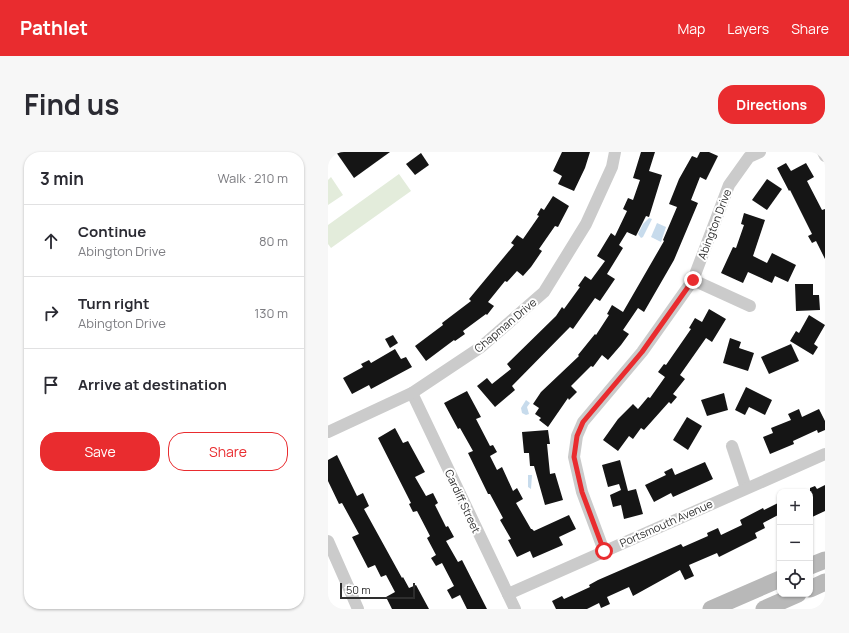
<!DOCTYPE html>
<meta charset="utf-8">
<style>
:root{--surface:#fff;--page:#f7f7f7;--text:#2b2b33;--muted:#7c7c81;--line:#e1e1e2;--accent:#e92c2f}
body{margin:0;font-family:Manrope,sans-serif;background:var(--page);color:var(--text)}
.controls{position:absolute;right:12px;bottom:12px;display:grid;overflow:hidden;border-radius:8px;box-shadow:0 1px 3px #0004}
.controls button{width:36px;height:36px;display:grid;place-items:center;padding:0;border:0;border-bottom:1px solid var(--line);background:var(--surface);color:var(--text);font:20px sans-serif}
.scale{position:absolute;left:12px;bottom:10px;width:75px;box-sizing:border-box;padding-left:4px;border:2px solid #2e2e2e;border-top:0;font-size:11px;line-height:14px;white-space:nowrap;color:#2e2e2e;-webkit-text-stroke:3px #fff;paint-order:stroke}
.stop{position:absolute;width:12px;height:12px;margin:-9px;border:3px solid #e92c2f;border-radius:50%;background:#fff}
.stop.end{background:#e92c2f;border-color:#fff;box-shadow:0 1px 4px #0008}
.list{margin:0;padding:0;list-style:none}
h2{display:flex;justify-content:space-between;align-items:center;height:52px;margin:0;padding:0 16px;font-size:17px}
h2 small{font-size:13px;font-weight:400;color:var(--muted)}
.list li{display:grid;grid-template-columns:26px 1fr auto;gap:12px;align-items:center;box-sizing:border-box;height:72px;padding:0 16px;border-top:1px solid var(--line)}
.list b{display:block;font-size:15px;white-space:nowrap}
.list p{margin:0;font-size:13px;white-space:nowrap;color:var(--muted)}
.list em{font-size:13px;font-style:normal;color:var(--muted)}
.actions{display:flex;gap:8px;padding:12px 16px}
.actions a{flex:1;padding:9px 0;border:1px solid var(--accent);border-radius:16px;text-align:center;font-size:14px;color:var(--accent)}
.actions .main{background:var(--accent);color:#fff}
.icon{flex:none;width:22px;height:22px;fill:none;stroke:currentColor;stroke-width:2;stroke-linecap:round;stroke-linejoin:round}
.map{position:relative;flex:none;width:497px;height:457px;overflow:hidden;border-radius:16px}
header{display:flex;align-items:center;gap:24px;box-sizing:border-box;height:56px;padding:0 20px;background:var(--accent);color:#fff}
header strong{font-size:19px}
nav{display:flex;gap:22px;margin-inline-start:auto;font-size:14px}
.intro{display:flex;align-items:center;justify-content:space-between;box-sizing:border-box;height:96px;padding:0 24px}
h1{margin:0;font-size:28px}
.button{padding:10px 18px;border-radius:16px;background:var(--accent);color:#fff;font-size:14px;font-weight:700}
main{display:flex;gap:24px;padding:0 24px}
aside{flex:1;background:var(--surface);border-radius:16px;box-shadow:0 1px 3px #0004}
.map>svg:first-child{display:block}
.green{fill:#e3ecdb}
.water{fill:#c7dbec}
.building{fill:#151515}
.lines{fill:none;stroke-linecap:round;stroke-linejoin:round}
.street{stroke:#cbcbcb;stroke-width:12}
.secondary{stroke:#b8b8b8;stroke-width:17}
.route{stroke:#e92c2f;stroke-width:5}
.labels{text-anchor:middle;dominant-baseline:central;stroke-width:4;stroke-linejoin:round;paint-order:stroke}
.street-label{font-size:11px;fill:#2e2e2e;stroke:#fff}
</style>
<header>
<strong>Pathlet</strong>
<nav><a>Map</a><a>Layers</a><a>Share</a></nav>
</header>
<div class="intro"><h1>Find us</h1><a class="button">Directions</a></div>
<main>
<aside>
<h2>3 min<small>Walk · 210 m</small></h2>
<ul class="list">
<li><svg class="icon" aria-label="ahead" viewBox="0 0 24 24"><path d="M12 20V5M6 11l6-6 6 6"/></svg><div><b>Continue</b><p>Abington Drive</p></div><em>80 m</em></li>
<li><svg class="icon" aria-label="right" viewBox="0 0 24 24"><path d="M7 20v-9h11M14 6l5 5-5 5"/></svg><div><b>Turn right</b><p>Abington Drive</p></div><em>130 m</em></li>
<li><svg class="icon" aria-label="arrive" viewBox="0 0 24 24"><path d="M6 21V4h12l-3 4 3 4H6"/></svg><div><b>Arrive at destination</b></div></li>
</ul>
<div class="actions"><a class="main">Save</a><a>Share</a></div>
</aside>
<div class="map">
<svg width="497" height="457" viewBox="0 0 497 457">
<rect width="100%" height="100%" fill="#fff"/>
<!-- green -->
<g class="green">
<path d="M71 22 83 39 3 96 0 92V73Z"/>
<path d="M3 25 15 43 0 53V28Z"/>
</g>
<!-- water -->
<g class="water">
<path d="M321 66 324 67 315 85 313 86 310 82 315 72Z"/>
<path d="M329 71 338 75 333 90 323 85Z"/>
<path d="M198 248 202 251 199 255 201 262 198 263 194 261 193 256Z"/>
<path d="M200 323H204L203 337 200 335Z"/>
</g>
<!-- building -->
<g class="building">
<path d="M8 0H62L26 26Z"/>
<path d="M234 0H262L257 16 246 39 230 32 234 24 225 19Z"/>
<path d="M313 0H327L321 19 334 23 321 65 318 64 308 84 299 80 291 93 295 96 279 122 287 127 272 149 267 146 245 177 242 175 184 234 187 238 167 255 149 234 159 226 164 232 183 217 179 212 228 164 234 155 236 157 252 135 250 134 257 124 263 128 277 109 269 104 283 81 287 84 299 59 295 57 300 46 305 48 312 28 305 26Z"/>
<path d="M372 0H381L390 4 378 28 372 25 363 48 370 51 346 108 316 160 310 156 295 178 301 182 293 193 280 208 274 203 265 215 263 214 243 234 249 240 241 248 240 246 220 275 211 268 213 266 207 262 211 256 205 252 213 240 251 204 250 203 267 182 268 183 281 163 279 162 284 153 295 160 336 89 335 88 349 55 341 52 351 27 364 4 369 6Z"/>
<path d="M93 1 101 13 87 23 78 12Z"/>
<path d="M458 11 463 19 478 11 486 25 479 29 494 58 497 57V107L488 89 484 91 480 84 484 82 462 38 461 39 449 16Z"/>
<path d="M439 27 454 37 439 58 424 48Z"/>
<path d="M225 44 241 54 230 75 227 74 211 97 214 99 203 115 195 124 189 119 179 130 177 129 160 150 166 154 159 163 158 162 135 179 137 182 127 189 126 188 98 209 87 194 115 173 114 171 143 149 141 147 186 93 183 91 189 83 195 87 211 64 209 63 213 56 216 58Z"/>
<path d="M416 61 437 68 425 104 439 111 444 101 468 113 460 130 447 124 444 131 420 120 415 131 393 121 405 95 408 96 416 73 413 72Z"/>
<path d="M467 132H485V143H491L492 158 468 159Z"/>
<path d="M381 157 398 167 384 190 378 186 352 223 357 227 345 242 349 245 343 252 341 250 316 278 313 276 305 287 301 284 290 299 275 288 290 267 305 252 310 257 320 245 322 246 337 225 330 220 336 212 338 213 363 177 361 176 367 166 374 170Z"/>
<path d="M481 163 497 173 486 192 490 195 485 203 462 189 468 179 471 181Z"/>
<path d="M65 183 70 191 62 196 57 187Z"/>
<path d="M402 186 413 190 411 196 426 201 420 219 395 211Z"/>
<path d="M463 192 471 209 441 222 433 205Z"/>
<path d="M67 197 73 207 78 205 84 215 43 237 41 233 24 242 15 226 35 215 33 212 41 208 43 211Z"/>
<path d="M418 235 444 248 437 263 421 255 417 263 407 258Z"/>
<path d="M139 239 153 265 148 267 162 294 165 293 169 300 162 304 169 318 174 315 185 339 189 336 195 347 188 351 203 377H204L206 379 241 363 248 377 231 385 235 393 205 406 202 399 189 405 180 388 183 387 172 368 175 366 162 342H160L140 301 145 299 132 276 130 277 116 251Z"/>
<path d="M396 241 400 258 379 264 373 248Z"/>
<path d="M471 257 474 265 491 257 497 269V278L490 281 489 278 465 289 466 292 442 302 435 285 445 281 443 276 463 268 460 262Z"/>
<path d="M359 265 374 274 360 298 345 288Z"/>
<path d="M67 276 75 291 80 289 97 320 87 325 98 344 105 341 110 351 107 353 118 375 120 374 126 385 118 389 130 410 134 408 159 457H139L132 443 124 447 119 438 126 434 114 411 108 414 103 406 108 403 99 386 102 384 89 359 85 360 81 352 83 351 50 286Z"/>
<path d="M220 278 222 292H219L222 322 227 321 235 348 217 353 206 314H202L201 301H196L194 280Z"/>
<path d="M9 303 29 344 35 341 41 354 36 357 74 426 75 425 81 436 88 433 101 457H64L58 445 67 440 58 423 53 425 47 413 40 416 24 385 31 382 14 351 11 352 0 329V308Z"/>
<path d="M292 308 300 339 308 337 315 362 296 367 293 353 285 355 282 343 293 338 291 332 280 335 274 313Z"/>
<path d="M377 310 385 327 345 345 343 341 326 350 317 333 338 323 336 320 344 316 347 323Z"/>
<path d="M497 333V359L482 366V336L487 334 489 337Z"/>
<path d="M452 350V362L435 371 437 376 427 381 429 386 391 405 389 401 361 413 366 424 357 428 352 418 305 444 301 435 279 445 282 452 273 456 271 451 259 457H228L224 449 234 444 236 447 262 435 261 433 270 428 353 392 355 395 380 384 379 381 390 376 393 383 414 373 412 368 435 356 436 358Z"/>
</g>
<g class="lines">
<!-- street -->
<g class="street">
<path d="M495 0 497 4"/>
<path d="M365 128 422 154"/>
<path d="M84 241 187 457"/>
<path d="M0 280 84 241 153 195 216 140 258 72 284 15 287 0"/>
<path d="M404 294 418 336"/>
<path d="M0 389 30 457"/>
<path d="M276 399 254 340 246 305 249 284 255 270 314 200 365 128 401 33 421 5 432 0"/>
<path d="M180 442 497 302"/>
</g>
<!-- secondary -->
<g class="secondary">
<path d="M482 414 497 408"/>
<path d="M482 437 497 430"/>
<path d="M383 457 452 427"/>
<path d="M436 457 470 442"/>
</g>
</g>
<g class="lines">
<!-- route -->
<path class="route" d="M276 399 254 340 246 305 249 284 255 270 314 200 365 128"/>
</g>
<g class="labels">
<!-- street labels -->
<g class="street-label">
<text transform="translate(386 72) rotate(-69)">Abington Drive</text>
<text transform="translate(177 173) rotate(-40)">Chapman Drive</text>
<text transform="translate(135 349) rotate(65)">Cardiff Street</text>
<text transform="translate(338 371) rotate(-24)">Portsmouth Avenue</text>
</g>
</g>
</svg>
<div class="controls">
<button>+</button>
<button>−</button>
<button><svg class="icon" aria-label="locate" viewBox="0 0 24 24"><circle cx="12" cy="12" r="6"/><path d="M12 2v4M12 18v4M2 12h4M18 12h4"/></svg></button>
</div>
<div class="scale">50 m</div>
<div class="stop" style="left:276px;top:399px"></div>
<div class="stop end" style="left:365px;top:128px"></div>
</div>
</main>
